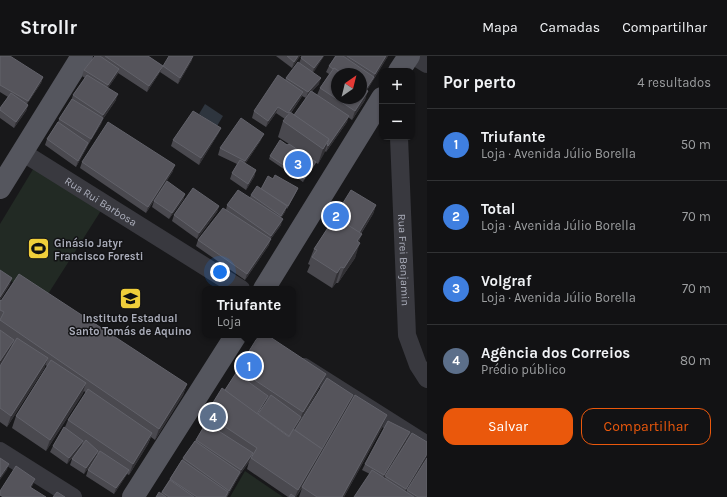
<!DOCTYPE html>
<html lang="pt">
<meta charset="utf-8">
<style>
:root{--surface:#121214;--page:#1b1b1d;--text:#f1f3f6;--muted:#9c9ea0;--line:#313234;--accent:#ea580c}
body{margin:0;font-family:Karla,sans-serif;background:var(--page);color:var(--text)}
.controls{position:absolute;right:12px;top:12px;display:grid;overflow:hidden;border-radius:8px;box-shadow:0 1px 3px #0004}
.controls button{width:36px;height:36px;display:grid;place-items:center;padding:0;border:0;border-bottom:1px solid var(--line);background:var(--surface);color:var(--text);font:20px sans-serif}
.compass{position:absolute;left:331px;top:12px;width:36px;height:36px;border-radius:50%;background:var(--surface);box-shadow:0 1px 3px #0004;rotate:35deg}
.you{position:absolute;left:220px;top:216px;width:14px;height:14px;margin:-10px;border:3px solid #fff;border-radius:50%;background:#1a73e8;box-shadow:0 0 0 6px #1a73e833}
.badge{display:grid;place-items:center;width:26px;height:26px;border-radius:50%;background:var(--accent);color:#fff;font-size:13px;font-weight:700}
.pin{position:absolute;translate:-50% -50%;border:2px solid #fff;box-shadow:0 1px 4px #0006}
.popup{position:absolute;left:202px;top:230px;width:94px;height:52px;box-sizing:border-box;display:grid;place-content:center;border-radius:8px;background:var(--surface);filter:drop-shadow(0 1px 3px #0005);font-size:13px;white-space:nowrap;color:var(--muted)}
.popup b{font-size:15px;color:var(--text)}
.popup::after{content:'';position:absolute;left:50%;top:100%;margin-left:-8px;border:8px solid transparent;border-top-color:var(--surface)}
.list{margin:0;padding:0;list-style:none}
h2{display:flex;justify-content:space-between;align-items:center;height:52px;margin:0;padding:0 16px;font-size:17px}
h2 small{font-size:13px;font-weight:400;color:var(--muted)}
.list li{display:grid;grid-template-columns:26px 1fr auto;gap:12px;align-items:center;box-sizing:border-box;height:72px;padding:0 16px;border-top:1px solid var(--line)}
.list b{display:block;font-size:15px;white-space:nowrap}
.list p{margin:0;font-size:13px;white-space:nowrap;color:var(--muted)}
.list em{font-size:13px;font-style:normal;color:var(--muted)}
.actions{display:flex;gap:8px;padding:12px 16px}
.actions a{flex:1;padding:9px 0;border:1px solid var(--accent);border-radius:12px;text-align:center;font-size:14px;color:var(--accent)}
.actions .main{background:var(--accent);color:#fff}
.map{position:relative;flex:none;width:427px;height:441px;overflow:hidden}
header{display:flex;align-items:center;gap:24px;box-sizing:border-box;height:56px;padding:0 20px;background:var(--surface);border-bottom:1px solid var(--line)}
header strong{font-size:19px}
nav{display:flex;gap:22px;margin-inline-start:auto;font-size:14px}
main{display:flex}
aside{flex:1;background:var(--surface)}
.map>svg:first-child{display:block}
.green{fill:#222a24}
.water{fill:#2e353e}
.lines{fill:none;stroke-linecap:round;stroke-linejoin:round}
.minor{stroke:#39393f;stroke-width:18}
.major{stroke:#55565e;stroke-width:22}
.wall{fill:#4a494f;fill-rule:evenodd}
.shaded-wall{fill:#323135}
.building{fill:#55545b;stroke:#62626a}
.labels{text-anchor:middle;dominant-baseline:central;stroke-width:3;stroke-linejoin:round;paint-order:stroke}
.street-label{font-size:11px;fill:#aaadba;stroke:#131315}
.poi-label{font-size:11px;font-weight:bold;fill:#aaadba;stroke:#131315;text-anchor:start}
</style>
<header>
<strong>Strollr</strong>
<nav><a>Mapa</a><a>Camadas</a><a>Compartilhar</a></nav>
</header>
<main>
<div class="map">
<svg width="427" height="441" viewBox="0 0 427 441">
<rect width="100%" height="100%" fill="#18181a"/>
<!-- green -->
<g class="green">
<path d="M35 110 102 153 43 246 0 218V168Z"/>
<path d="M245 415 283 441H230Z"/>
</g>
<!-- water -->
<path class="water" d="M205 48 223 60 217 70 199 58Z"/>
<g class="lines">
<!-- minor -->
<g class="minor">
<path d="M414 0 427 8"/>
<path id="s1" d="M399 81 407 279 418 309 427 323"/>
<path id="s2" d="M22 96 241 233"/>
<path d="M304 311 427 389"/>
<path d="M0 395 73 441"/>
</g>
<!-- major -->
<g class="major">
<path d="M399 15 409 0"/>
<path d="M0 132 82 0"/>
<path d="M264 233 382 42"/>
<path d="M133 441 236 279"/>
</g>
</g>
<!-- wall -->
<g class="wall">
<path d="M0 0 43 21 41 27 27 48 28 49 26 55 14 72 0 62V52L8 41 0 36Z"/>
<path d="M95 0H148L163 10 192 4 178 28 160 16 147 36 118 17 117 19 108 32 116 44 103 63 101 68 88 89 86 93 76 111 45 89 47 83 71 45 73 39 85 22 82 20 84 14Z"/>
<path d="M276 0H300L292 12Z"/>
<path d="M302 0H324L313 16 319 28 312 35 317 39 320 32 329 18 326 16 329 10 335 0H388L367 34 365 44 352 64 348 61 347 66 326 96 325 95 318 108 315 106 303 126 269 103 270 100 289 88 278 81 283 65 285 63 276 57 266 71 252 62 254 55 285 24 286 22 299 7ZM302 40 306 42 294 59 291 57 301 42Z"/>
<path d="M221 72 218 78 199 109 171 90 173 84Z"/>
<path d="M261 84 245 108 256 114 254 121 246 134 230 123 232 117 237 108 218 99 220 92Z"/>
<path d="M82 106 173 115 146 157 80 112Z"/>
<path d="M273 123 298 132 297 135 287 153 286 152 285 156 281 162V169L270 184 269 189 245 224 196 190 198 184 226 154 227 149 250 141 251 139 261 133Z"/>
<path d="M185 138 183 144 169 163 152 151 154 145Z"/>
<path d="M376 149 373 158 361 178 355 202 338 227H336L332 232 307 216 310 209 308 208 314 193 331 167 333 163Z"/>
<path d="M219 150 217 156 197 183 172 165 174 159Z"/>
<path d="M0 214 10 228 0 244 187 328 183 339 155 384 151 381 148 388 129 419 127 418 114 438 86 420 88 414 98 399 97 398 96 401 84 418 70 409 72 403 83 388H82L81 391 67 408 50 396 53 390 65 371 68 364 86 337 84 335 82 339 46 395 12 372 16 360 47 310 45 309 44 313 7 371 0 366V310L9 294 0 309Z"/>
<path d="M238 313 326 318 321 329 299 367 295 374 350 346 387 359 383 370 344 441H299L302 432 296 441H288L247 413 249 406 239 420 227 441H156L161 437 183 402 195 385 204 370 202 369 206 358 225 334 236 317Z"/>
<path d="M412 377 406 436 407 434 427 441H354L370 418 362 414 365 408 408 382 384 422H385Z"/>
</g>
<!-- shaded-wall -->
<g class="shaded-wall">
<path d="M193 0 192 4 178 28 180 22Z"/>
<path d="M298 0H300L292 12 294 6Z"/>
<path d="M323 0H324L312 19 314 12Z"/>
<path d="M386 0H388L363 41 365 35Z"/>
<path d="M163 10 160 16 147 36 149 30Z"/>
<path d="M119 13 117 19 106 35 108 29Z"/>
<path d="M43 21 41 27 25 51 28 45Z"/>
<path d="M321 22 319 28 306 42 308 36Z"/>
<path d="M368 35 365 44 352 64 355 55Z"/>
<path d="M303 36 301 42 286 63 288 57Z"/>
<path d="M118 38 116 44 103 63 101 68 88 89 91 83 101 65 103 59Z"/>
<path d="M28 49 26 55 14 72 16 66Z"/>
<path d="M278 51 276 57 266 71 268 65Z"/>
<path d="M349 60 347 66 326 96 328 90Z"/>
<path d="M221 72 218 78 199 109 201 102Z"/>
<path d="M264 78 261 84 243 111 245 105Z"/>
<path d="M329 83 324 98 318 108 323 93Z"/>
<path d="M88 87 86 93 76 111 78 105Z"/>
<path d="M316 106 315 109 303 126 304 123Z"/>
<path d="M175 109 173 115 146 157 148 151Z"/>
<path d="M256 114 254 121 246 134 248 128Z"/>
<path d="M185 138 183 144 169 163 172 157Z"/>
<path d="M376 149 373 158 355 187 358 178Z"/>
<path d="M219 150 217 156 197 183 199 177Z"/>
<path d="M287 150 285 156 279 166 281 160Z"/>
<path d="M283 163 281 169 270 184 269 189 245 224 247 218 270 185 271 180Z"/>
<path d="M362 178 356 193 360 187 355 202 338 227 344 212 357 185Z"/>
<path d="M341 211 336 227 332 232 337 217Z"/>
<path d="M12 222 10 228 0 244V241Z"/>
<path d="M14 284 10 293 0 309V305Z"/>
<path d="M48 302 44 313 7 371 11 360Z"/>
<path d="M326 318 321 329 285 390 288 381 301 361 303 356Z"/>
<path d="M86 327 82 339 46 395 50 384Z"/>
<path d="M187 328 183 339 155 384 159 373Z"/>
<path d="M353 339 350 348 318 404 296 441H295L298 434Z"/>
<path d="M268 340 265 348 258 360 257 358Z"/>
<path d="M387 359 383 370 344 441H342Z"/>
<path d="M410 376 408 382 382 425 384 419Z"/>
<path d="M152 377 148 388 129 419 133 408Z"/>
<path d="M83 385 81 391 67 408 69 402Z"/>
<path d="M98 395 96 401 84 418 86 412Z"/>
<path d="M253 397 249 406 239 420 241 414Z"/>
<path d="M427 398V401L404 439 406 433Z"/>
<path d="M9 408 7 414 0 424V421Z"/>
<path d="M129 414 126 420 114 438 116 432Z"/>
<path d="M240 416 238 422 227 441 229 435Z"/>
<path d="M35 423 33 429 28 437 30 431Z"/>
</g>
<!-- building -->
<g class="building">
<path d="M0 0H10L43 21 28 45 0 29Z"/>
<path d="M95 0H100L119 13 108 29 84 14Z"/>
<path d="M105 0H148L163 10 149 30Z"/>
<path d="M169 0H193L180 22 163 10Z"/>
<path d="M287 0H298L294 6Z"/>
<path d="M302 0H323L314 12 301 2Z"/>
<path d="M336 0H343L374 21 366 33 361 30V18H343L334 12 333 13 329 10Z"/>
<path d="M347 0H386L375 18Z"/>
<path d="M298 6 321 22 308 36 286 22Z"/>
<path d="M334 12 343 18H337V42H361V30L368 35 355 55 320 32Z"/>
<path d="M87 19 118 38 103 59 73 39Z"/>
<path d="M278 19 303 36 288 57 278 51 268 65 254 55Z"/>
<path d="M311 35 349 60 328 90 327 89 329 83 294 59Z"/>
<path d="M11 37 28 49 16 66 0 54V52Z"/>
<path d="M72 43 103 62 91 83 59 63Z"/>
<path d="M193 55 221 72 201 102 173 84Z"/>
<path d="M290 56 329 83 323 93 283 65Z"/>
<path d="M241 62 264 78 245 105 220 92Z"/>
<path d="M58 66 88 87 78 105 47 83Z"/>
<path d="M108 66 175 109 148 151 82 106Z"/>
<path d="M280 84 287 89 289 88 316 106 304 123 270 100Z"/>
<path d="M240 104 256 114 248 128 232 117Z"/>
<path d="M275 119 298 132 288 150 261 133 268 120 273 123Z"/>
<path d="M167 125 185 138 172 157 154 145Z"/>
<path d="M257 130 287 150 281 160 251 139Z"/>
<path d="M193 132 219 150 199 177 174 159Z"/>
<path d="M238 134 283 163 271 180 227 149Z"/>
<path d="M351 134 376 149 359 177 337 162 335 164 333 163Z"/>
<path d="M223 152 271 183 247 218 198 184Z"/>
<path d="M337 162 362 178 357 185 360 187 344 212 341 211 337 217 312 201 317 194 314 193 331 167 333 168Z"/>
<path d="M0 214 12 222 0 241Z"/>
<path d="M19 218 187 328 159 373 0 264 4 256 0 254V244L1 245Z"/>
<path d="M0 274 14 284 0 305Z"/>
<path d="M259 279H267L326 318 303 356 238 313Z"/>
<path d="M17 282 48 302 11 360 0 352V310Z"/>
<path d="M51 304 86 327 50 384 16 360Z"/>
<path d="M236 317 268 340 257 358 225 334Z"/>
<path d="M327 322 353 339 322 393 295 374Z"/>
<path d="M222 332 289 381 293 373 322 393 298 434 251 402 257 392 206 358Z"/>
<path d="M88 333 152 377 133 408 68 364Z"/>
<path d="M271 339 301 361 289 380 258 358Z"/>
<path d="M355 339 387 359 342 441H317L302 431Z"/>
<path d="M388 365 410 376 384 419 365 408Z"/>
<path d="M206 367 253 397 241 414 196 384Z"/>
<path d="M64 371 83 385 69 402 53 390Z"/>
<path d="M412 377 427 386V398L406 433 385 420Z"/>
<path d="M86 384 98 395 86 412 72 403Z"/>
<path d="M195 385 240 416 229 435 183 402Z"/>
<path d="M100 395 129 414 116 432 88 414Z"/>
<path d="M0 402 9 408 0 421Z"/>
<path d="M427 402V441H418L407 434Z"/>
<path d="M182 404 228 436 225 441H197L170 423Z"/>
<path d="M16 410 35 423 30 431 46 441H3L0 439V435Z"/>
<path d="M372 414 414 441H354Z"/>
<path d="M170 424 194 441H169L162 436Z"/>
<path d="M57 436 65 441H53Z"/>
<path d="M159 436 166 441H156Z"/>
<path d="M291 438 295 441H289Z"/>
</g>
<!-- icons -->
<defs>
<symbol id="stadium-square" viewBox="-11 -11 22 22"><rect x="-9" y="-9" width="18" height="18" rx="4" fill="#f0ce3a" stroke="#131315"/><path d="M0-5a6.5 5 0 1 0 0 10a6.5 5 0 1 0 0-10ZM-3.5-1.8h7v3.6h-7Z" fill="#111"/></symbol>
<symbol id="school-square" viewBox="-11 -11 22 22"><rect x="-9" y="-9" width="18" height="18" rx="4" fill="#f0ce3a" stroke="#131315"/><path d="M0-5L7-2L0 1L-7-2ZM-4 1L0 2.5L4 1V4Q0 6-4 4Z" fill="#111"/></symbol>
</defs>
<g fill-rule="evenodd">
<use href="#stadium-square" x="26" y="180" width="25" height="25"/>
<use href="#school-square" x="118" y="230" width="25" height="25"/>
</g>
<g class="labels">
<!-- street labels -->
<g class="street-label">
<text stroke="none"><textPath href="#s2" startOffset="93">Rua Rui Barbosa</textPath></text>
<text stroke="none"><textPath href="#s1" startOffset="123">Rua Frei Benjamin</textPath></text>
</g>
<!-- poi labels -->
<g class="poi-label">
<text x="54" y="187">Ginásio Jatyr<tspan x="54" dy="13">Francisco Foresti</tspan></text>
<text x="130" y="262" text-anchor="middle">Instituto Estadual<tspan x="130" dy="13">Santo Tomás de Aquino</tspan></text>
</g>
</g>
</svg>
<div class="controls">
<button>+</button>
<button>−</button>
</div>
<svg class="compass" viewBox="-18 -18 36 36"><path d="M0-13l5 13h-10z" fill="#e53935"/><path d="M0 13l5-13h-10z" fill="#9c9ea0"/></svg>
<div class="you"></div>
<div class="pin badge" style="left:249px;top:310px;background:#3f7fe0">1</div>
<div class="popup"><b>Triufante</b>Loja</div>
<div class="pin badge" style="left:336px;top:160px;background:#3f7fe0">2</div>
<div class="pin badge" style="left:298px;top:108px;background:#3f7fe0">3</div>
<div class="pin badge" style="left:213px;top:361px;background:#5c6f8a">4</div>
</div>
<aside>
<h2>Por perto<small>4 resultados</small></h2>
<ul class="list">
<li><span class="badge" style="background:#3f7fe0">1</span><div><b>Triufante</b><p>Loja · Avenida Júlio Borella</p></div><em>50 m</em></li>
<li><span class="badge" style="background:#3f7fe0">2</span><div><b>Total</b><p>Loja · Avenida Júlio Borella</p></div><em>70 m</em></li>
<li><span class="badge" style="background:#3f7fe0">3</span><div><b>Volgraf</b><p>Loja · Avenida Júlio Borella</p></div><em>70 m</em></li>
<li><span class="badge" style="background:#5c6f8a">4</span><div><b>Agência dos Correios</b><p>Prédio público</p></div><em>80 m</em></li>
</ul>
<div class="actions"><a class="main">Salvar</a><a>Compartilhar</a></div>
</aside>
</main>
